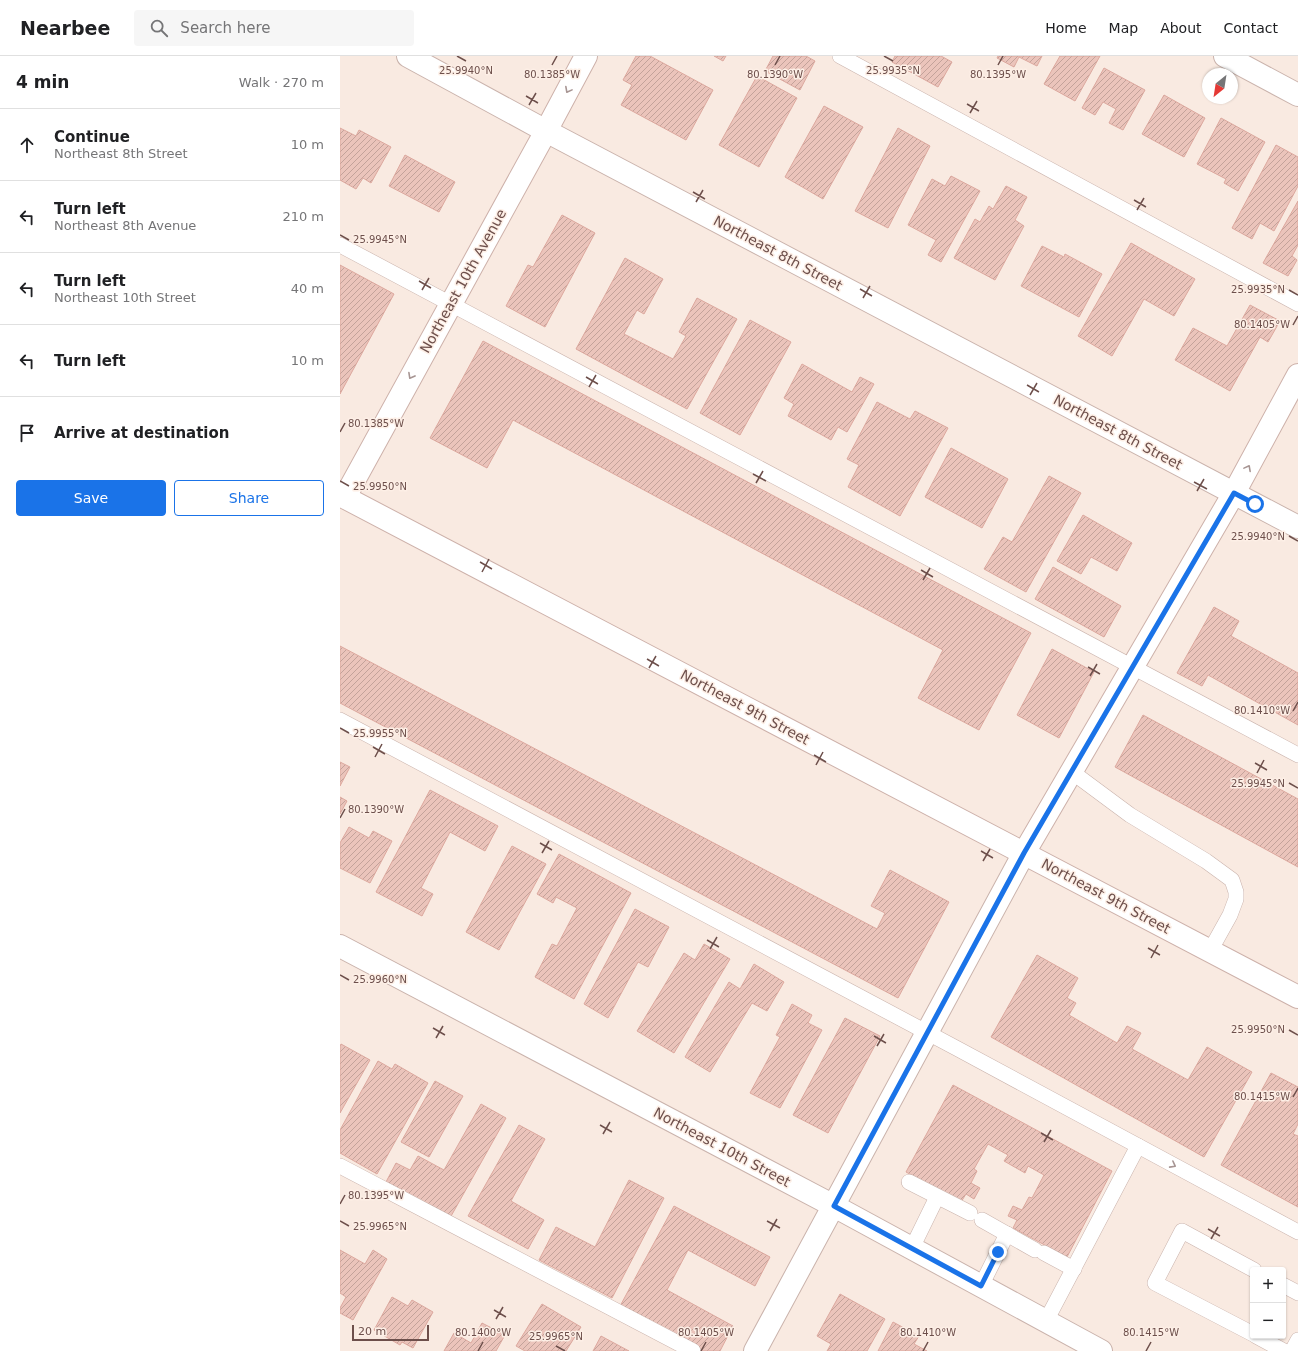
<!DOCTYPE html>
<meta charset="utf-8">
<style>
:root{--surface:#fff;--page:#f6f6f6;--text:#202124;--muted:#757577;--line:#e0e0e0;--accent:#1a73e8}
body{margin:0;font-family:"DejaVu Sans",sans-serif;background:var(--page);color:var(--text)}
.controls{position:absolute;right:12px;bottom:12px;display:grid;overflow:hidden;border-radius:4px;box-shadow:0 1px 3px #0004}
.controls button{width:36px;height:36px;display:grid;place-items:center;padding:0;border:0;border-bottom:1px solid var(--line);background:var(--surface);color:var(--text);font:20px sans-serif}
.compass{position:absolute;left:862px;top:12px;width:36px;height:36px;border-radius:50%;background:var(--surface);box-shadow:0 1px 3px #0004;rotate:210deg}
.scale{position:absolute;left:12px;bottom:10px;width:77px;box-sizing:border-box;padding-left:4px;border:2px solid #6d4f4b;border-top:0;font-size:11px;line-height:14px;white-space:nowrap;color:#6d4f4b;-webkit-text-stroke:3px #fdefe6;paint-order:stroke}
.stop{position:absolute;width:12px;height:12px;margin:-9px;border:3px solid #1a73e8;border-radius:50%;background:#fff}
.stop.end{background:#1a73e8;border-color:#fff;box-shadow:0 1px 4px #0008}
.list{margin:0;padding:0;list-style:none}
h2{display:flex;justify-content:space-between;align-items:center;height:52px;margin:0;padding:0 16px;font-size:17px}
h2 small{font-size:13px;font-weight:400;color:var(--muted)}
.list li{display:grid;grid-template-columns:26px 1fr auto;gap:12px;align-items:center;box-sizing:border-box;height:72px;padding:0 16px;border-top:1px solid var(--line)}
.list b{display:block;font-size:15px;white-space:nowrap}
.list p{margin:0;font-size:13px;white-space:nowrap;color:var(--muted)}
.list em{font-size:13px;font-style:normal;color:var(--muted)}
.actions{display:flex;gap:8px;padding:12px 16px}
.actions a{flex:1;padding:9px 0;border:1px solid var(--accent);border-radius:4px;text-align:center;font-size:14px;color:var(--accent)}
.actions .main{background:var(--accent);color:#fff}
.icon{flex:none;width:22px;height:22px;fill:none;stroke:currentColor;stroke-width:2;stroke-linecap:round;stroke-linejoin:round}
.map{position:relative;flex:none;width:958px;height:1295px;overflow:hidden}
header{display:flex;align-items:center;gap:24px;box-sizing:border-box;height:56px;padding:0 20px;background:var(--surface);border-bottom:1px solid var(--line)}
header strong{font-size:19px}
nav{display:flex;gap:22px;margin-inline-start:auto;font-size:14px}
.search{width:280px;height:36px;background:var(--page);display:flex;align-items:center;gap:10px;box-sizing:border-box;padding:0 14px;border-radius:4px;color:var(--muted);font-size:15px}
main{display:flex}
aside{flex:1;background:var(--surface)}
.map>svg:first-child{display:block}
.building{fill:url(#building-hatch);stroke:#dca89e}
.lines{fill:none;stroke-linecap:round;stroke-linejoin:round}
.lane-casing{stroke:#cab3ac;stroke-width:16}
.street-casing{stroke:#cab3ac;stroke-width:24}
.secondary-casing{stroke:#cdb1aa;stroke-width:24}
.lane{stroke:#fff;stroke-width:15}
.street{stroke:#fff;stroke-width:22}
.secondary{stroke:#fff;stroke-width:22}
.oneway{stroke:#a79593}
.route{stroke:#1a73e8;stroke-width:5}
.ticks{fill:none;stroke:#6d4f4b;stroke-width:1.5}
.labels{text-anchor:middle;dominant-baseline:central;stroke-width:3;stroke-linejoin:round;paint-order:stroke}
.street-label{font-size:14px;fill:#6d4f4b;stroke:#fdefe6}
.ticks-label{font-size:10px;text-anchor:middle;fill:#6d4f4b;stroke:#fdefe6;stroke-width:3;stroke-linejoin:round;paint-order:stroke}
</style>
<header>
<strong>Nearbee</strong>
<div class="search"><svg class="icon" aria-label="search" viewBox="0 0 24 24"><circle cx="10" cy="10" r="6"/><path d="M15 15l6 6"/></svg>Search here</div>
<nav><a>Home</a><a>Map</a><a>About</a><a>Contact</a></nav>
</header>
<main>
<aside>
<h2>4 min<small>Walk · 270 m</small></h2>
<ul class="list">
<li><svg class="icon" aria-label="ahead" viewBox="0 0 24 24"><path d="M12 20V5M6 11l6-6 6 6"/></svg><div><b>Continue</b><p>Northeast 8th Street</p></div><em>10 m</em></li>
<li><svg class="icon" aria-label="left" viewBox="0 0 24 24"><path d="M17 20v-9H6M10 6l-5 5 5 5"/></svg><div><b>Turn left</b><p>Northeast 8th Avenue</p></div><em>210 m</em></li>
<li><svg class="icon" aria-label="left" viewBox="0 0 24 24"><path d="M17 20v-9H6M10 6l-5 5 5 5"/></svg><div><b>Turn left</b><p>Northeast 10th Street</p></div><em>40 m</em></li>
<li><svg class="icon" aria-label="left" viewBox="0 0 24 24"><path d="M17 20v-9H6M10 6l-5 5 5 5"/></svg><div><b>Turn left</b></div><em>10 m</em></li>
<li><svg class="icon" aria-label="arrive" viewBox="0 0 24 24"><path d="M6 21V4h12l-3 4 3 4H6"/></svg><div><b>Arrive at destination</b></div></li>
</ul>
<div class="actions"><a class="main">Save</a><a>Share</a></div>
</aside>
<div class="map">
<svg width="958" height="1295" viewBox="0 0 958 1295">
<defs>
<pattern id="building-hatch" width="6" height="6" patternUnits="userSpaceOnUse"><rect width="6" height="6" fill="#ebc4bb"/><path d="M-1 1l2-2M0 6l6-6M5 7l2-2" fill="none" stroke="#c3a29a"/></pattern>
</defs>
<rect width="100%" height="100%" fill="#f9eae1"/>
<!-- building -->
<g class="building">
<path d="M296 0H310L373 34 346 84 281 49 292 29 283 24Z"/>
<path d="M374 0H386L383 5Z"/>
<path d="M433 0H466L475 5 460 34 425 15Z"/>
<path d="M555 0H601L612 6 598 31 552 6Z"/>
<path d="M658 0H702L697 10 679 1 674 11 657 2Z"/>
<path d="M720 0H760L735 45 704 28Z"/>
<path d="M764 12 805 34 783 74 769 67 776 53 763 46 755 59 742 52Z"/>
<path d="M417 20 457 42 419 111 379 89Z"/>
<path d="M824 39 865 62 844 101 802 78Z"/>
<path d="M484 50 523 71 483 143 445 121Z"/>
<path d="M881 62 925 86 898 135 884 127 886 123 857 108Z"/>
<path d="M0 72 16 80 19 74 51 91 31 127 23 122 16 133 0 124Z"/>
<path d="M558 72 590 90 548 172 515 155Z"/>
<path d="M936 89 958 101V130L934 175 920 167 912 183 892 172Z"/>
<path d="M65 99 115 126 99 156 49 130Z"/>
<path d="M611 120 640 135 601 206 588 199 596 184 568 169 592 123 605 130Z"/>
<path d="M666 130 687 141 675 164 684 170 655 224 614 202 635 163 640 166 649 150 653 153Z"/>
<path d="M958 145V189L952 200 957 204 948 220 923 207Z"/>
<path d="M222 159 255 177 205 271 166 250 188 209 193 211Z"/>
<path d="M791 187 855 223 834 260 804 243 772 300 738 280Z"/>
<path d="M702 190 724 201 725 198 762 218 739 261 681 230Z"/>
<path d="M285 202 323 223 304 258 297 254 284 278 333 303 346 280 339 276 357 242 397 263 347 353 236 293Z"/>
<path d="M0 209 54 238 0 338Z"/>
<path d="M910 249 940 265 928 286 920 281 890 335 835 304 853 272 887 290Z"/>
<path d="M410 264 451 286 400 379 360 357Z"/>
<path d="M143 285 691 577 639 674 578 642 603 594 173 364 147 412 90 382Z"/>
<path d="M462 308 512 336 520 321 534 328 507 376 498 371 491 384 448 360 454 348 444 342Z"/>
<path d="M537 346 570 363 575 355 608 372 560 460 508 431 519 409 507 403Z"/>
<path d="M611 392 668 423 642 472 585 441Z"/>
<path d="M709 420 741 437 686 536 644 513 663 481 672 486Z"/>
<path d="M743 459 792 487 777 515 751 501 741 518 717 505Z"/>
<path d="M713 511 781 550 764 581 695 543Z"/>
<path d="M874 551 899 565 891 580 958 617V669L868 619 862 630 837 617Z"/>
<path d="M0 590 537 873 545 857 531 850 550 814 609 846 558 942 0 647Z"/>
<path d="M712 593 754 616 719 682 677 659Z"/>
<path d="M803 659 958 743V811L775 711Z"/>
<path d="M0 706 10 711 0 730Z"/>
<path d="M90 734 158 770 145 795 110 776 81 832 93 838 82 860 36 836Z"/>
<path d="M0 741 7 745 0 758Z"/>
<path d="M9 771 29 782 33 775 52 785 30 827 0 812V787Z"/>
<path d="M172 790 206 808 159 894 126 876Z"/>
<path d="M219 798 291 837 234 943 195 921 212 888 217 890 237 852 216 841 213 847 197 838Z"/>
<path d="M295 853 329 871 308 911 298 906 268 962 244 948Z"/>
<path d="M364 888 390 903 334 997 297 975 344 897 355 904Z"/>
<path d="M697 899 738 922 727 942 736 947 729 959 777 987 787 970 801 977 792 993 848 1024 867 991 912 1016 864 1101 651 981Z"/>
<path d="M414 908 444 926 427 955 412 947 370 1016 345 1001 389 926 400 933Z"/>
<path d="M452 948 472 959 468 967 482 974 440 1052 410 1037 440 981 436 979Z"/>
<path d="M505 962 540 980 488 1077 453 1059Z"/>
<path d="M1 988 30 1004 0 1057V990Z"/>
<path d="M38 1005 52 1013 55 1008 88 1027 37 1118 0 1097V1074Z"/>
<path d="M931 1017 958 1031V1068L953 1078 958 1080V1151L881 1109Z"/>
<path d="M95 1025 123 1040 89 1101 61 1086Z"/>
<path d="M613 1029 772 1115 727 1201 673 1172 677 1164 668 1160 673 1150 682 1154 689 1141 692 1142 704 1119 688 1110 685 1117 664 1105 668 1099 648 1088 634 1113 637 1115 631 1127 640 1132 634 1143 626 1138 621 1146 566 1116Z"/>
<path d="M141 1048 166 1062 110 1162 46 1126 56 1107 70 1114 78 1100 104 1114Z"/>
<path d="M179 1069 205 1083 171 1145 204 1164 188 1193 128 1160Z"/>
<path d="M289 1124 324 1142 272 1242 199 1204 216 1171 255 1191Z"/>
<path d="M334 1150 430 1201 415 1230 348 1194 327 1234 393 1270 380 1295H359L279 1252Z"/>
<path d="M0 1194 25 1208 33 1194 47 1203 13 1264 0 1257V1252L6 1241 0 1237Z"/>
<path d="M500 1238 545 1263 527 1295H487L491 1288 477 1280Z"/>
<path d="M52 1241 68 1250 72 1244 93 1256 73 1292 62 1286 60 1289 34 1274Z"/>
<path d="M202 1248 241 1271 226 1295H185L176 1290Z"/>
<path d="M553 1266 579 1280 574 1288 587 1295H538Z"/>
<path d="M142 1267 165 1279 156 1295H104L114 1277 131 1287Z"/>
<path d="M261 1280 289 1295H253Z"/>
</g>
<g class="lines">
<defs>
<g id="lane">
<path d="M500 0 958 248"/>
<path d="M0 189 958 699"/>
<path d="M0 664 618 993 958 1176"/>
<path d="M732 716 790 759 866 805 892 824 896 836V843L890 859 870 895"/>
<path d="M0 1110 353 1295"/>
<path d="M569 1126 630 1157"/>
<path d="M642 1164 695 1194"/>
<path d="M572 1192 597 1141"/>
<path d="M704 1197 734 1213"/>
<path d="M943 1229 958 1237"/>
<path d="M641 1230 667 1178"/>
<path d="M706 1265 798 1090"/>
<path d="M913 1278 815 1227 842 1175 914 1214"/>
<path d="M916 1280 944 1295"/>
<path d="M952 1295 958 1284"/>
</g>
<g id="street">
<path d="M68 0 206 75 958 471"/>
<path d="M885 0 958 39"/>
<path d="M0 890 494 1150 761 1295"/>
<path d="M415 1295 684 797"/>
</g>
<g id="secondary">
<path d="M0 439 958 941"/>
<path d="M5 441 206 75 246 0"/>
<path d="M684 797 894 437 958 319"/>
</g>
</defs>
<!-- lane casing -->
<use href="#lane" class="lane-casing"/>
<!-- street casing -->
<use href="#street" class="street-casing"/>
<!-- secondary casing -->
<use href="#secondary" class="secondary-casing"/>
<!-- lane -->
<use href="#lane" class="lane"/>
<!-- street -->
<use href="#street" class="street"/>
<!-- secondary -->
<use href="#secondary" class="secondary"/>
</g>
<!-- one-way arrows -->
<defs><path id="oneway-chevron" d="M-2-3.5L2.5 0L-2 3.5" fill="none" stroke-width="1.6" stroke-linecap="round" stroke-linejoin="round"/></defs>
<g class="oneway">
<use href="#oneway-chevron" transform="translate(228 34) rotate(118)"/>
<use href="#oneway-chevron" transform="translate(71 320) rotate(119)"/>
<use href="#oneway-chevron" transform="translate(908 412) rotate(-62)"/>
<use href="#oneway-chevron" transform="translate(833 1109) rotate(28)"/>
</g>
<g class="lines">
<!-- route -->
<path class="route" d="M658 1196 641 1230 494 1150 684 797 894 437 915 448"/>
</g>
<!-- ticks -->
<path class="ticks" d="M117 0 126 5M544 0 553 5M212 9 217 0M435 9 440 0M658 9 663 0M186 40 198 47M627 48 639 55M189 49 196 37M630 57 637 45M353 136 365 143M794 144 806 151M356 146 363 134M797 154 804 142M0 179 9 184M79 225 91 232M520 233 532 240M82 234 89 222M949 234 958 239M523 242 530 230M953 269 958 260M246 321 258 328M687 329 699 336M249 331 256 319M690 339 697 327M0 376 5 367M413 418 426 425M0 425 9 430M854 426 867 433M416 427 423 415M857 435 864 423M949 480 958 485M140 506 152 513M581 514 593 521M142 516 149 503M583 524 590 512M307 603 319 610M748 611 760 618M309 612 316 600M750 620 757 608M953 655 958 646M0 672 9 677M33 691 45 698M474 699 486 706M35 701 42 688M915 707 927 714M476 709 483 696M917 717 924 704M949 727 958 732M0 762 5 753M200 787 212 794M641 795 653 802M202 797 209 785M643 805 650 793M367 884 379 891M808 892 820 899M370 893 377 881M811 902 818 889M0 919 9 924M93 972 105 979M949 974 958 979M534 980 546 987M96 982 103 970M537 990 544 978M953 1041 958 1032M260 1069 272 1076M701 1077 713 1084M263 1078 270 1066M704 1086 711 1074M0 1148 5 1139M0 1165 9 1170M427 1165 440 1172M868 1173 880 1180M430 1175 437 1163M871 1183 878 1171M154 1254 166 1261M156 1263 163 1251M216 1290 225 1295M138 1295 143 1286M361 1295 366 1286M583 1295 588 1286M806 1295 811 1286"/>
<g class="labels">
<!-- street labels -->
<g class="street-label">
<text transform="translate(438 197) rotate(28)">Northeast 8th Street</text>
<text transform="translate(123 225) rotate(-61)">Northeast 10th Avenue</text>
<text transform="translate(778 376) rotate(28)">Northeast 8th Street</text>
<text transform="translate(405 651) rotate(28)">Northeast 9th Street</text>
<text transform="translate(766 840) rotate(28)">Northeast 9th Street</text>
<text transform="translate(382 1091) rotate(28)">Northeast 10th Street</text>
</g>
</g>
<g class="ticks-label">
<text x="126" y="18">25.9940°N</text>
<text x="553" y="18">25.9935°N</text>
<text x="658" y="22">80.1395°W</text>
<text x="212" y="22">80.1385°W</text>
<text x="435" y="22">80.1390°W</text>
<text x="40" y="187">25.9945°N</text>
<text x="918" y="237">25.9935°N</text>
<text x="922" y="272">80.1405°W</text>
<text x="36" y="371">80.1385°W</text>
<text x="40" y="434">25.9950°N</text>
<text x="918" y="484">25.9940°N</text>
<text x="922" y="658">80.1410°W</text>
<text x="40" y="681">25.9955°N</text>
<text x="918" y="731">25.9945°N</text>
<text x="36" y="757">80.1390°W</text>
<text x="40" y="927">25.9960°N</text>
<text x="918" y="977">25.9950°N</text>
<text x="922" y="1044">80.1415°W</text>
<text x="36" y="1143">80.1395°W</text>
<text x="40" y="1174">25.9965°N</text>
<text x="143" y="1280">80.1400°W</text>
<text x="366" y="1280">80.1405°W</text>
<text x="588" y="1280">80.1410°W</text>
<text x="811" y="1280">80.1415°W</text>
<text x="216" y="1284">25.9965°N</text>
</g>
</svg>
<div class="controls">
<button>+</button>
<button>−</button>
</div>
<svg class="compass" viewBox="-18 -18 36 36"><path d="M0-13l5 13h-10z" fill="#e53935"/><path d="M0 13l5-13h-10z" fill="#757577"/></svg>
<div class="scale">20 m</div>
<div class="stop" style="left:915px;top:448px"></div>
<div class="stop end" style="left:658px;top:1196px"></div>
</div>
</main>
